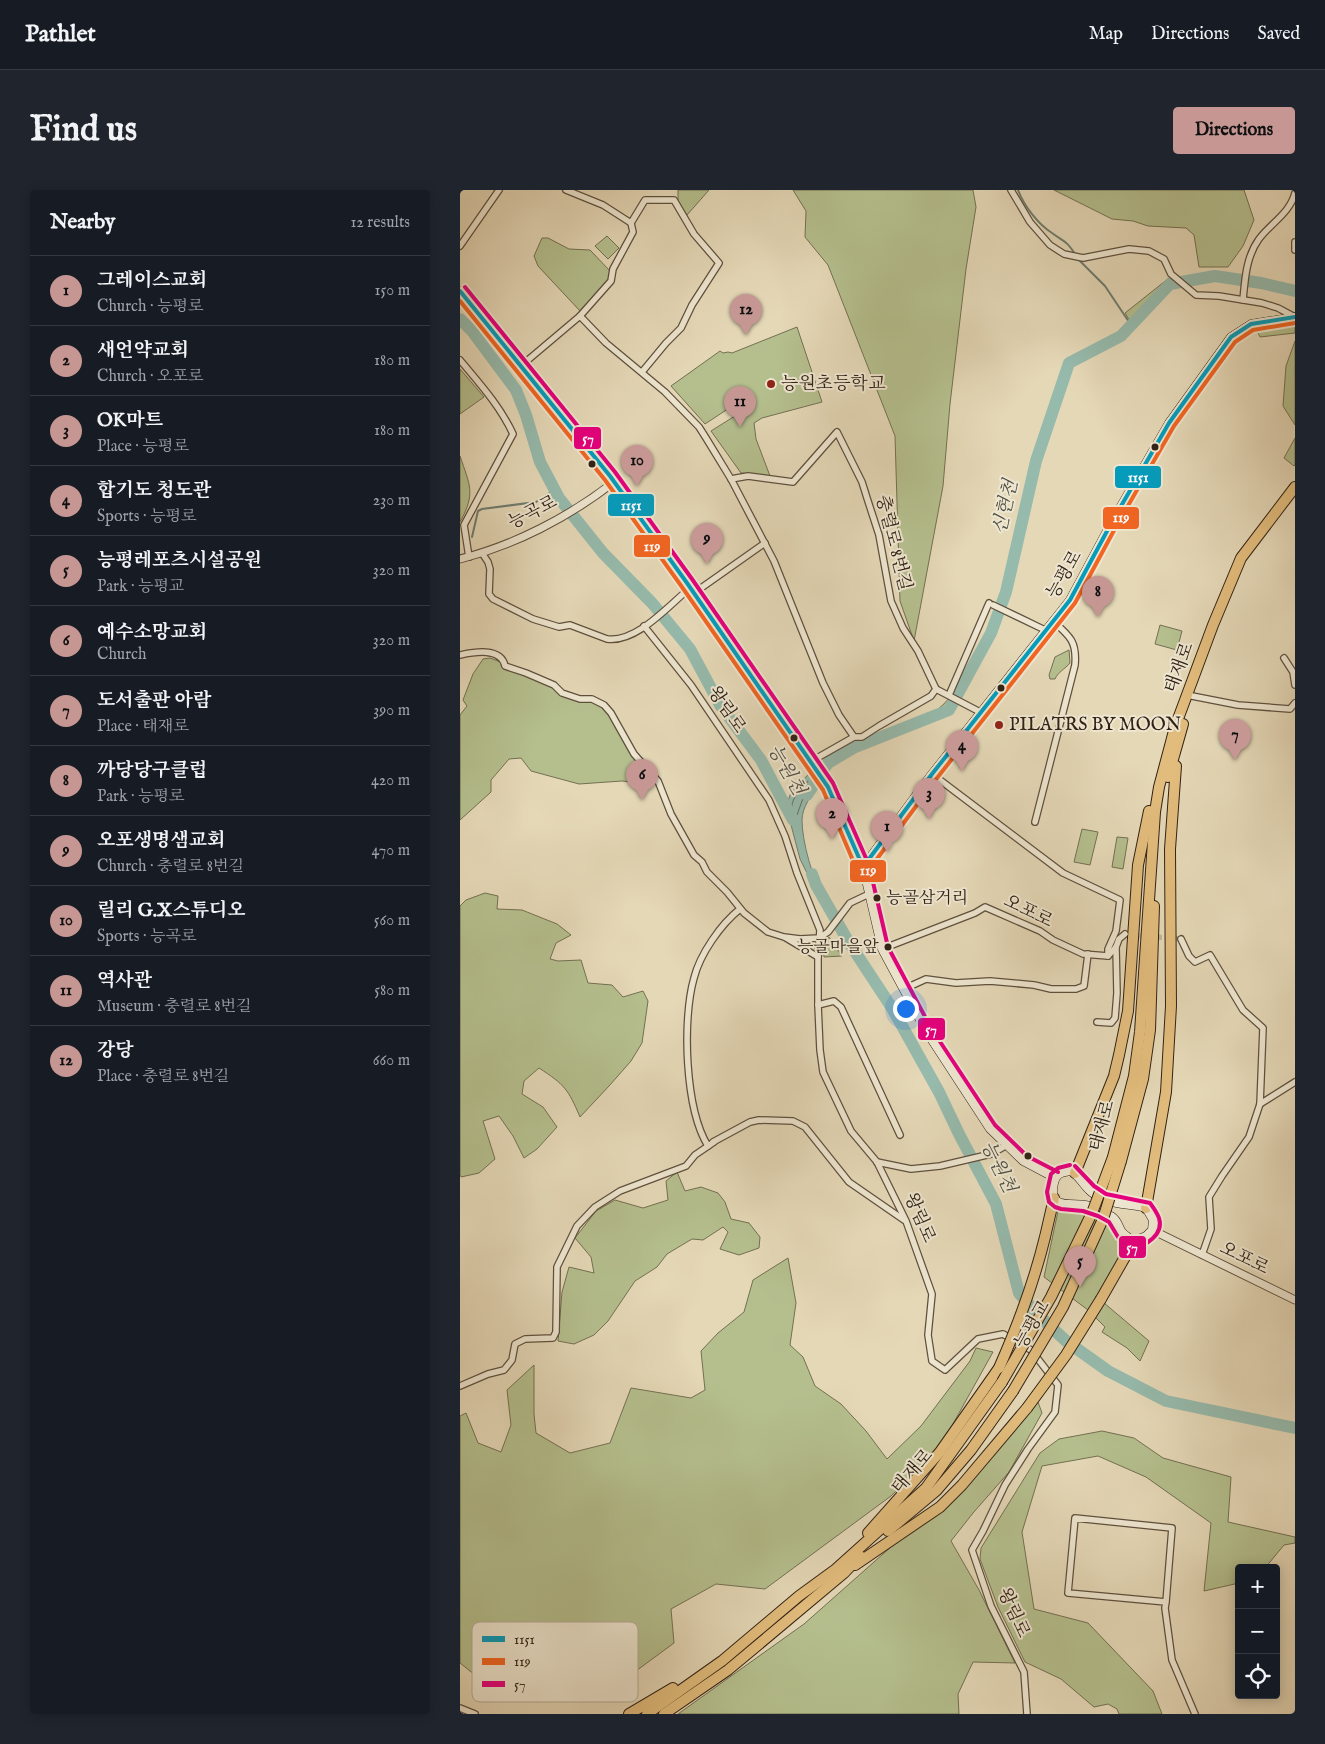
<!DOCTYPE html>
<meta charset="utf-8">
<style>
:root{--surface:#171b24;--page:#20242c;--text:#f1f3f6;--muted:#9ea1a6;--line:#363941;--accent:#c59692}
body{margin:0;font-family:"IM FELL English","Noto Serif KR",serif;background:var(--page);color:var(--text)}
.controls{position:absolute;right:15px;bottom:15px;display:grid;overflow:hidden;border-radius:5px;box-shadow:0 2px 12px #0003}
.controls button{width:45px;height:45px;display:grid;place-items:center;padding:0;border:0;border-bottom:1px solid var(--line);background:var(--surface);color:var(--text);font:25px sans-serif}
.you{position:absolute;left:445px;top:818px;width:18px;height:18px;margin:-12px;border:4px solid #fff;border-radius:50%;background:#1a73e8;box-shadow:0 0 0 8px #1a73e833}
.badge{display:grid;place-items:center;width:32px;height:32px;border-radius:50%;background:var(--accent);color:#111;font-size:16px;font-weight:700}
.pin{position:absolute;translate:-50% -41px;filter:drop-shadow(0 1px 2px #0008)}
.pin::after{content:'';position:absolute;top:26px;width:18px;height:15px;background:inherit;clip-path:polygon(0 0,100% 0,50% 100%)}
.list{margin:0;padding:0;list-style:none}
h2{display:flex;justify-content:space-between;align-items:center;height:65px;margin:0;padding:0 20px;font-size:21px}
h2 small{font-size:16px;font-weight:400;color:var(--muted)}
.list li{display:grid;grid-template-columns:32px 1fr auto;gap:15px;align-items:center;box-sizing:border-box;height:70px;padding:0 20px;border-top:1px solid var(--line)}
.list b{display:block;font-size:19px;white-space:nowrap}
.list p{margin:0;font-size:16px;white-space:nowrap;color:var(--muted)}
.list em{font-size:16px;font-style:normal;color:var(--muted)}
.icon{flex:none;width:28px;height:28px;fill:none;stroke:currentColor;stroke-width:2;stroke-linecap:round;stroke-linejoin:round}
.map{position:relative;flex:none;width:835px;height:1524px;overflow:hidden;border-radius:5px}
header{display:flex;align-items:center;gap:30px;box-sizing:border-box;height:70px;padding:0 25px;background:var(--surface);border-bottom:1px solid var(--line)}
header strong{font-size:24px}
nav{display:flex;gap:28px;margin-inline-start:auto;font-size:18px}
.intro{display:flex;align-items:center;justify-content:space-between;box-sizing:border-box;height:120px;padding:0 30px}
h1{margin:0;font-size:35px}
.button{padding:12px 22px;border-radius:5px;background:var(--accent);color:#111;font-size:18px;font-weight:700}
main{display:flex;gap:30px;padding:0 30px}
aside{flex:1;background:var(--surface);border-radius:5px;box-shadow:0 2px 12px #0003}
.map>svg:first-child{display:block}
.green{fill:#b5bf8e;stroke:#737052}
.water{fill:#96baac;stroke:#6e7d70}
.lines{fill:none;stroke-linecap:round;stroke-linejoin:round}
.shore{stroke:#646e61;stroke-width:1}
.stream{stroke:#6e7d70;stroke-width:2}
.river{stroke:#96baac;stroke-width:12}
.minor-tunnel{stroke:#c1b497;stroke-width:5.5;stroke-dasharray:5.5 3;stroke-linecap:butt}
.minor-casing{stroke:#5e503e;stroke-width:8}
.tertiary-casing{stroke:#5e503e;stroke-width:9}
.secondary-casing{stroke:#312216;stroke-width:9}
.trunk-casing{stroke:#312216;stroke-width:12}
.minor{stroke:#eee6d0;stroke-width:5.5}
.tertiary{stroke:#eee6d0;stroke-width:7}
.secondary{stroke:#eee6d0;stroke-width:8}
.trunk{stroke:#e2bc7c;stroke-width:10}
.trunk-bridge-casing{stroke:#312216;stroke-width:12;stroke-linecap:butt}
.trunk-bridge{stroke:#e2bc7c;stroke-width:10}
.bus-1-casing{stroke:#eee6d0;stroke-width:8}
.bus-2-casing{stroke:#eee6d0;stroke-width:8}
.bus-3-casing{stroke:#eee6d0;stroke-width:8}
.bus-1{stroke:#059cbc;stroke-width:4}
.bus-2{stroke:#f26522;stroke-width:4}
.bus-3{stroke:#e5007d;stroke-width:4}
.poi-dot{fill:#8f2418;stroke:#eee6d0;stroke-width:2}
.bus-dot{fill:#312216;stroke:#eee6d0;stroke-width:2}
.labels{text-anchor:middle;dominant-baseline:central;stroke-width:4;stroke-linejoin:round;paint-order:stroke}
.bus-label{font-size:17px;fill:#312216;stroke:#eee6d0;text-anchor:start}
.poi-label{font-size:18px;fill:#312216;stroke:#eee6d0;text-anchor:start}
.street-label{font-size:18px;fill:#312216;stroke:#eee6d0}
.water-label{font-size:19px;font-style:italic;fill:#4f5043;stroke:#eee6d0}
.key{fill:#eee6d0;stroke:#b5ab98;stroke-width:1}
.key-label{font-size:14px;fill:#312216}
.line-badge{stroke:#eee6d0;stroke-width:2}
.badge-label{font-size:14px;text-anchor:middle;font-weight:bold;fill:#fff}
</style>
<header>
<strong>Pathlet</strong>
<nav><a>Map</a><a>Directions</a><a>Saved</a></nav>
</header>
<div class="intro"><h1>Find us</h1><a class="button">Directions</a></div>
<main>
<aside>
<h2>Nearby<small>12 results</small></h2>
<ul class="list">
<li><span class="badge">1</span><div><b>그레이스교회</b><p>Church · 능평로</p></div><em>150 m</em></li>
<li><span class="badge">2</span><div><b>새언약교회</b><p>Church · 오포로</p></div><em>180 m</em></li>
<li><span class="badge">3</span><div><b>OK마트</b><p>Place · 능평로</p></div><em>180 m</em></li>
<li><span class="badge">4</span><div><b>합기도 청도관</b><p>Sports · 능평로</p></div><em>230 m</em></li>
<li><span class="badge">5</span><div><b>능평레포츠시설공원</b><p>Park · 능평교</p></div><em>320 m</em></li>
<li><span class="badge">6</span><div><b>예수소망교회</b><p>Church</p></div><em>320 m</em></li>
<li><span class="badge">7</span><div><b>도서출판 아람</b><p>Place · 태재로</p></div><em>390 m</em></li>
<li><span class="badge">8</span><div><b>까당당구클럽</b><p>Park · 능평로</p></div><em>420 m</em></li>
<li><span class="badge">9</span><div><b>오포생명샘교회</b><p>Church · 충렬로 8번길</p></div><em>470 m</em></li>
<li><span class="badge">10</span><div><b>릴리 G.X스튜디오</b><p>Sports · 능곡로</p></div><em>560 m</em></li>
<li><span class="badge">11</span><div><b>역사관</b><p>Museum · 충렬로 8번길</p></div><em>580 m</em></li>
<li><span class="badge">12</span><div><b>강당</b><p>Place · 충렬로 8번길</p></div><em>660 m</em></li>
</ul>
</aside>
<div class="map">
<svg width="835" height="1524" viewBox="0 0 835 1524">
<rect width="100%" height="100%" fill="#e5d8b7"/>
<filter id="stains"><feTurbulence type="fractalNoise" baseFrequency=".004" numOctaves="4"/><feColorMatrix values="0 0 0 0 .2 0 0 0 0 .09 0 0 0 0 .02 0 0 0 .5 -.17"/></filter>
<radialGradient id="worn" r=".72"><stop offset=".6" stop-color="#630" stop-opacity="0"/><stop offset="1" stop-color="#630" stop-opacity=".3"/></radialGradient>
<!-- green -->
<g class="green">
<path d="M218 0H249L227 25 218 12Z"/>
<path d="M333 0H513L516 17 506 79 490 214 483 296 454 451 440 411 435 246 368 75 345 47 346 21Z"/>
<path d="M594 0H784L794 30 783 56 768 77H739L734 45 726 38 688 36 673 31 652 29Z"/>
<path d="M147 46 159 58 148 69 135 56Z"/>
<path d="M82 48H88L109 59 130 60 151 82 148 90 120 121 78 76 74 66Z"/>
<path d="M709 88 712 91 671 133 665 123Z"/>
<path d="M835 133V143L800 147 797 141 813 135Z"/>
<path d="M337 137 362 212 302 228 294 233 296 249 310 286 281 283 251 241 286 219 280 211 245 234 211 196 260 161 263 163 268 162 272 163Z"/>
<path d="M835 151V235L823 216 826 176Z"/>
<path d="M0 179 24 207 0 224Z"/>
<path d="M835 248V275L834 276 824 268Z"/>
<path d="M0 266C10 296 16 303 0 332Z"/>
<path d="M700 435 722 441 717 460 695 454Z"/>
<path d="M609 460 610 473C605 479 598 482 595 489H590L589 485 595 467Z"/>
<path d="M30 468 41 472 84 494 132 511 144 517 172 566 189 584 188 589 179 593 162 591 119 594 71 581 61 568 49 569 31 590V602L0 630V525L7 516 3 510 13 484 23 469Z"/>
<path d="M490 507 494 510 489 520 452 534C467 527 480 520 490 507Z"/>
<path d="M622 639 638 642 630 675 614 672Z"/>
<path d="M657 647 668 648 663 679 652 677Z"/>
<path d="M25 703 38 706 37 719 62 720 97 734 111 745 96 753 90 769 98 771 121 770 128 793 152 795 163 807 183 801 188 811 182 853 171 871 149 896 120 927C108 899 105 895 79 878L64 891 62 904 83 917 97 937 77 959 64 968 53 946 39 926 23 931 35 969 19 983 1 987 0 985V716L6 710Z"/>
<path d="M369 747 382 766 364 767 363 757Z"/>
<path d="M217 982 225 1001 241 997 258 1003 265 1012 271 1029 289 1033 300 1047 299 1058 279 1065 260 1059 268 1042 263 1037 243 1050 232 1049 207 1064 197 1077 175 1091 148 1131 134 1145 114 1154 98 1151 102 1102 109 1077 134 1083 131 1067 115 1048 136 1021 155 1010 183 1018 208 1010 206 991Z"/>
<path d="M598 1021C616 1021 636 1023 650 1036 656 1042 661 1053 665 1060L637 1107 689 1151 680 1171 667 1158 642 1142 645 1137 628 1120 584 1087Z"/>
<path d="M328 1068 336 1113 330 1155 343 1167 355 1196 381 1214 406 1241 427 1269 461 1236 510 1171 516 1158 533 1162 479 1259 431 1306 305 1399 256 1394 211 1419 214 1453 157 1495 158 1443 113 1458 86 1474 51 1459 38 1492 15 1485 0 1473V1226L6 1223 18 1253 41 1262 51 1235 47 1200 74 1175V1224L76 1243 110 1263 150 1253 171 1198 231 1208 245 1200 241 1161 258 1143 284 1122 293 1090Z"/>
<path d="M578 1212 582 1223 549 1282 513 1323 491 1351 519 1400 555 1473 513 1472 498 1504 499 1524H218L344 1434 449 1341Z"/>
<path d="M642 1241 674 1248 703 1268 771 1287 768 1332 835 1347V1353L824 1355 805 1378H779V1393L744 1401 751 1333 686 1287 638 1266 582 1276 562 1342 574 1419 628 1433 693 1501 702 1524H659L657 1519 648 1514 634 1517 601 1489 565 1472 538 1417 520 1369 521 1358 580 1263 599 1249Z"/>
</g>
<!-- water -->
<path class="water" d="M350 583 358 594C352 605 342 617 342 630 342 652 353 690 364 709L352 693 340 669 326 616 332 600Z"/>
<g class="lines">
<!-- shore -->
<path class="shore" d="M347 592H350L351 595 342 611 337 625 334 626C327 613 338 602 347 592Z"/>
<!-- stream -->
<g class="stream">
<path d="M558 0C564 16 578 34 592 43 604 52 606 50 615 64"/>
<path d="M619 70 645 96 671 135"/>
<path d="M12 347 18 321 22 319 76 312 94 300"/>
</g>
<!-- river -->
<g class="river">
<path d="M0 129 12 141 56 200 66 225 80 272 99 308 143 363 192 413 230 459 260 515 301 570 333 630"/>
<path d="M347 605 368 573 393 558 489 520 531 443 546 402 576 271 609 173 661 146 710 94 755 86 801 93 835 101"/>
<path d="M352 684 356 695 388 751 432 818 479 902 499 944 536 1014 559 1103 577 1124 606 1151 648 1181 706 1211 835 1238"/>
</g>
<!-- minor-tunnel -->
<path class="minor-tunnel" d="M671 745 721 749"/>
<defs>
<g id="minor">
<path d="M106 0 143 15 171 33 185 10H214L234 44 259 73 232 115 221 138 206 153 182 182"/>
<path d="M551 0 570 32 590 55 604 64 623 68 669 59 689 61 704 69 711 84 736 105 759 106 802 113 818 118 835 127"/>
<path d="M835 52V60"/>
<path d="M0 56 39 0"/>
<path d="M783 110C785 89 786 67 799 49 811 33 830 23 835 3"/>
<path d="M120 126 151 91 153 79 173 42 171 33"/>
<path d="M0 170C20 194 40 216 53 244L4 335 9 367"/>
<path d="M62 175 120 126 146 153 205 202 239 237 246 248 271 289 314 371 363 493 379 525 394 547 350 572"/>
<path d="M271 289 288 286 333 292 377 242 402 292 407 308 419 345 431 411 443 438 458 461 476 499 471 506 419 536 402 547H394"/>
<path d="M22 363 28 372 30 379 29 404 33 409 73 429 99 437 110 435 147 449C177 453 209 415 230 398"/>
<path d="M234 403 305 353"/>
<path d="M533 415 585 440"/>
<path d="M184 436 231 495 309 610 325 646 337 683 360 740 358 767V815L360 860 363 882 391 941 417 972 446 1031 472 1104 468 1145 472 1171 485 1180 518 1149 543 1144 571 1160 598 1195 595 1222 568 1259 545 1295 523 1341 512 1360 531 1416 564 1482 567 1524"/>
<path d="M0 465C14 462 41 457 45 476L66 483 94 495 102 503 120 509H132L144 515 151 523 174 564 198 591 211 624 234 665 242 672 247 682 267 702 284 723 308 742 324 747 340 749 359 748 368 742 390 713 409 704"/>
<path d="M824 468 833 482 835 495"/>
<path d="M476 499 520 522"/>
<path d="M489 505 529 413"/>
<path d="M732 506 778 515 830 519 835 513"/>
<path d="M472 584 603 683 660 710 656 741 648 759V766"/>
<path d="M575 632 615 475C617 452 610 446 594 432"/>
<path d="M326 748 358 767"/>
<path d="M721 749 729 766 735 772 750 765 783 820 803 838 800 914 789 947 762 986 749 1007 751 1039 742 1065"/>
<path d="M422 759 515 723 525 717 580 741 593 750 623 764 648 766 656 757 659 749 665 744"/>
<path d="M444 799 466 789 496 793 530 791 574 795 591 799H616L624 796 628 764"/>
<path d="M358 815 374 811 381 817 440 945"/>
<path d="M637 832 651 833 655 828 657 803 656 757"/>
<path d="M800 914 835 892"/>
<path d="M253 952 290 932 299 930 333 931 345 937 389 992 444 1030"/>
<path d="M248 956C225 919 222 830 234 788 240 764 261 734 280 719"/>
<path d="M417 972 451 979 480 976 531 964 547 955"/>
<path d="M0 1196 28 1184 44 1180 52 1170 55 1154 65 1149 93 1148 96 1142 97 1077 117 1036 135 1017 160 1001 226 976 235 965 254 952"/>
<path d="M706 1412 608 1403 615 1328 712 1338 706 1412 705 1418 712 1470 735 1524"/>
<path d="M0 1518 15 1524"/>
</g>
<g id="tertiary">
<path d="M0 369C55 355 109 327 154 292"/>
<path d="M692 1040 835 1110"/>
</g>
<g id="secondary">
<path d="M0 101 98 220 150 286 227 393 368 597 403 677 422 759 466 841 530 939 563 971 595 988"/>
<path d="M403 677 472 584 610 410 653 330 709 233 771 147 791 134 835 127"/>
<path d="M611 981C620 987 623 995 630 1001 647 1016 667 1013 686 1018L693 1030 692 1040 686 1046 674 1051C670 1048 665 1046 662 1042 658 1036 658 1030 651 1026 645 1023 638 1017 630 1016 614 1011 587 1022 594 993 596 983 603 982 611 981Z"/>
</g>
<g id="trunk">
<path d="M708 587 723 534"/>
<path d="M653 967 674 886 680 842 695 622 699 597 715 537 753 435 781 368 835 297"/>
<path d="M661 971 683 889 690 840 694 716"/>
<path d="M615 983 654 886 659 865 668 821 678 675 689 621"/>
<path d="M686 1018 706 902 711 816 710 659 716 576"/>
<path d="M585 1047 594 1008"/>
<path d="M641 1109 665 1067 676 1051"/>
<path d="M428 1341 476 1301 511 1260 553 1201"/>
<path d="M408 1343 480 1262 539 1178"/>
<path d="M395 1375 480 1317 502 1295 567 1218"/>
<path d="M169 1524 213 1498"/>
<path d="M187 1524 262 1471 339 1406 376 1379 466 1298 542 1192"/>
<path d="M204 1524 268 1480 384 1383 400 1366"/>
</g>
</defs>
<!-- minor casing -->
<use href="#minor" class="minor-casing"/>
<!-- tertiary casing -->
<use href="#tertiary" class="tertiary-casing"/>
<!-- secondary casing -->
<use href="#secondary" class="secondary-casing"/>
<!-- trunk casing -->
<use href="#trunk" class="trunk-casing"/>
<!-- minor -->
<use href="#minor" class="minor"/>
<!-- tertiary -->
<use href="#tertiary" class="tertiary"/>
<!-- secondary -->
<use href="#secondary" class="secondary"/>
<!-- trunk -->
<use href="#trunk" class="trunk"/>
<defs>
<g id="trunk-bridge">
<path d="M539 1178C558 1135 574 1092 585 1047"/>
<path d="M542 1192 591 1107 632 1023 653 967"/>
<path d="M553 1201 603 1117 643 1029 661 971"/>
<path d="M567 1218 606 1165 641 1109"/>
</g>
</defs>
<!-- trunk-bridge casing -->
<use href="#trunk-bridge" class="trunk-bridge-casing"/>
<!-- trunk-bridge -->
<use href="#trunk-bridge" class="trunk-bridge"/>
<defs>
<path id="bus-1" d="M0 101 150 286 227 393 368 597 403 677 472 584 610 410 653 330 709 233 771 147 791 134 835 127"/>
<path id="bus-2" d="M0 111 145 290 222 397 363 600 397 680 403 683 408 681 477 588 615 413 658 333 714 236 775 152 793 140 835 133"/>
<g id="bus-3">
<path d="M5 97 155 282 232 389 373 593 409 675 428 757 471 838 535 935 567 966 598 982"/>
<path d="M610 975 598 978 591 984 587 1002 589 1012 595 1017 601 1019 623 1021 638 1026 649 1032 658 1047 672 1057C686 1057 704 1044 699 1028 697 1023 693 1017 690 1013L646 1004 634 996 615 976"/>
</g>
</defs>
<!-- bus-1 casing -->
<use href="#bus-1" class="bus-1-casing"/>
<!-- bus-2 casing -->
<use href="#bus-2" class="bus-2-casing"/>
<!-- bus-3 casing -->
<use href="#bus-3" class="bus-3-casing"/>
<!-- bus-1 -->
<use href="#bus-1" class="bus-1"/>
<!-- bus-2 -->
<use href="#bus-2" class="bus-2"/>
<!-- bus-3 -->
<use href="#bus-3" class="bus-3"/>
</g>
<!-- markers -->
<g class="poi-dot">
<circle cx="311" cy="194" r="5"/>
<circle cx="539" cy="535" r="5"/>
</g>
<g class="bus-dot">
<circle cx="695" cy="257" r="4.5"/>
<circle cx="132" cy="274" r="4.5"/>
<circle cx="541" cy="498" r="4.5"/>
<circle cx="334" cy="548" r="4.5"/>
<circle cx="417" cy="708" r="4.5"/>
<circle cx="428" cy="757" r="4.5"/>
<circle cx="568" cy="966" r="4.5"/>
</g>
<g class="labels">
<!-- bus labels -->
<g class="bus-label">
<text x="426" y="708">능골삼거리</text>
<text x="419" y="757" text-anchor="end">능골마을앞</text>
</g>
<!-- poi labels -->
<g class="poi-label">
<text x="321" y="194">능원초등학교</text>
<text x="549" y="535">PILATRS BY MOON</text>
</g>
<!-- street labels -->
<g class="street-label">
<text transform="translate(73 323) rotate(-27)">능곡로</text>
<text transform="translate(433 353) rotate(76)">충렬로 8번길</text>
<text transform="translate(605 385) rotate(-60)">능평로</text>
<text transform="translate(720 478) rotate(-70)">태재로</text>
<text transform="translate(266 520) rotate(56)">왕림로</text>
<text transform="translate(568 722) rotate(26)">오포로</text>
<text transform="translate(643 936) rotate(-75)">태재로</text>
<text transform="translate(459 1028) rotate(67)">왕림로</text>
<text transform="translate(784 1069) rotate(26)">오포로</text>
<text transform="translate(573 1135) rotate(-60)">능평교</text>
<text transform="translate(453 1282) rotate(-49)">태재로</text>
<text transform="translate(553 1423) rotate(66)">왕림로</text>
</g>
<!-- water labels -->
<g class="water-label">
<text transform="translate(546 317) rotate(-77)">신현천</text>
<text transform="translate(326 580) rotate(60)">능원천</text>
<text transform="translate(538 977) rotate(64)">능원천</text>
</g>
</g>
<!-- legend -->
<rect x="12" y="1432" width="166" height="80" rx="8" class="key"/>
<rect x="22" y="1446" width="23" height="6" fill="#059cbc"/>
<rect x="22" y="1468" width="23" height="7" fill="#f26522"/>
<rect x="22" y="1491" width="23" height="6" fill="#e5007d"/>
<g class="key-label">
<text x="54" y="1454">1151</text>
<text x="54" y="1476">119</text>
<text x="54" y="1499">57</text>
</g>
<g class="line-badge">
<rect x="113" y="236" width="29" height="24" rx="5" fill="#e5007d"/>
<rect x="654" y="275" width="48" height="24" rx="5" fill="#059cbc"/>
<rect x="147" y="303" width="48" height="24" rx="5" fill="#059cbc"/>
<rect x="642" y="316" width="38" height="24" rx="5" fill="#f26522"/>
<rect x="173" y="344" width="38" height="24" rx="5" fill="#f26522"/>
<rect x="389" y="669" width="38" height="24" rx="5" fill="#f26522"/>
<rect x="457" y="827" width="29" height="24" rx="5" fill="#e5007d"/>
<rect x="658" y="1045" width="29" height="24" rx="5" fill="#e5007d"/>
</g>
<g class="badge-label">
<text x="128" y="253">57</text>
<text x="678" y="292">1151</text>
<text x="171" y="320">1151</text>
<text x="661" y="332">119</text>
<text x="192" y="361">119</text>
<text x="408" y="685">119</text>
<text x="471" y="844">57</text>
<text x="672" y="1062">57</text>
</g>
<rect width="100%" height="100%" filter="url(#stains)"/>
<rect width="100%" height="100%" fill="url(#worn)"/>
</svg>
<div class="controls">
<button>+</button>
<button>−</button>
<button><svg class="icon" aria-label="locate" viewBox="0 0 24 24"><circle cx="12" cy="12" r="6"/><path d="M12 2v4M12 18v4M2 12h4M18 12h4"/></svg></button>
</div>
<div class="you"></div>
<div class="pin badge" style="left:427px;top:662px">1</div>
<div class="pin badge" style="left:372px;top:649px">2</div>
<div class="pin badge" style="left:469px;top:629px">3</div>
<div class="pin badge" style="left:502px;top:581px">4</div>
<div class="pin badge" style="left:620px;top:1097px">5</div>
<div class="pin badge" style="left:182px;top:610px">6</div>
<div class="pin badge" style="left:775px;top:570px">7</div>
<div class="pin badge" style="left:638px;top:427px">8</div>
<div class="pin badge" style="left:247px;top:374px">9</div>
<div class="pin badge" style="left:177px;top:296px">10</div>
<div class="pin badge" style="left:280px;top:237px">11</div>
<div class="pin badge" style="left:286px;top:145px">12</div>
</div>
</main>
